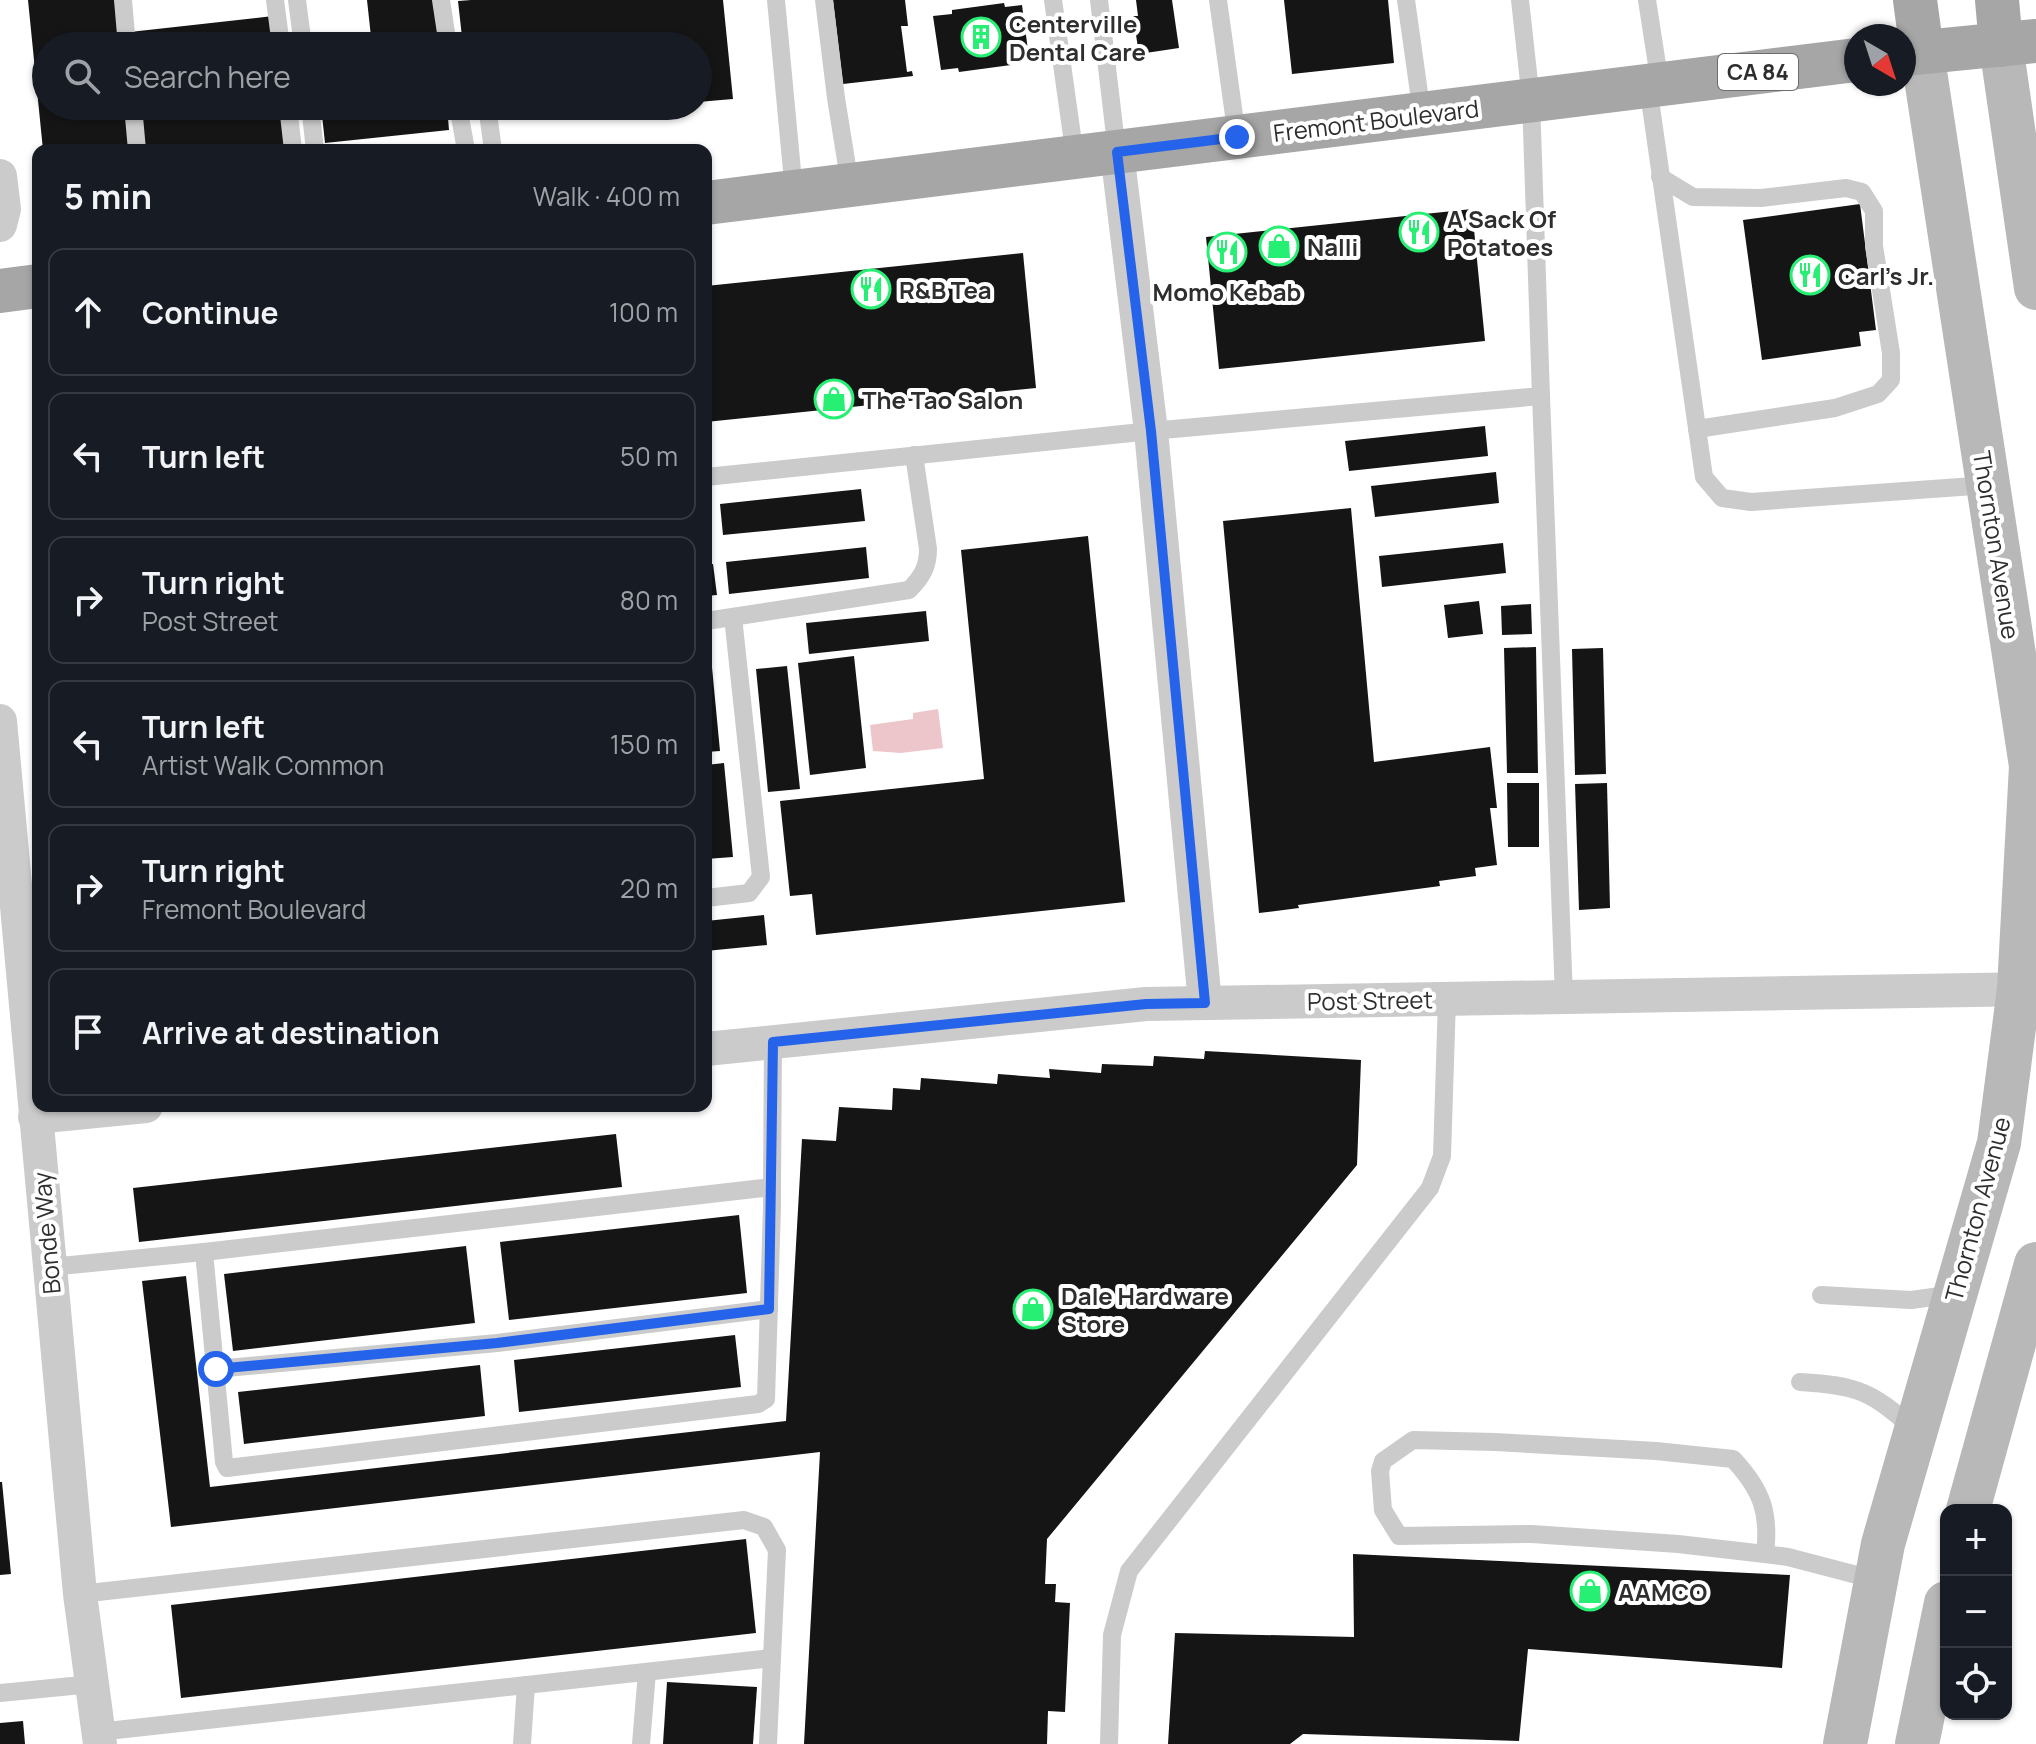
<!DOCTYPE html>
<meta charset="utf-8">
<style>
:root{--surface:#171b24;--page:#242831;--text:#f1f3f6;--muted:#9ea1a6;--line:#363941}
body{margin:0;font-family:Manrope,sans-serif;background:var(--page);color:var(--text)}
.controls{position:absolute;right:24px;bottom:24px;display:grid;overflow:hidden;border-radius:16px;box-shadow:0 2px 6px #0004}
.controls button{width:72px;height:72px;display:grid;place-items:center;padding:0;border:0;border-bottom:2px solid var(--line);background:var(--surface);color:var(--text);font:40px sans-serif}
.compass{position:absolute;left:1844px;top:24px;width:72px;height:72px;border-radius:50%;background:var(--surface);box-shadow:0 2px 6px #0004;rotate:141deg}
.stop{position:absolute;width:24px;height:24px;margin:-18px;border:6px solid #2563eb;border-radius:50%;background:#fff}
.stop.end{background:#2563eb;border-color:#fff;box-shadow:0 2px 8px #0008}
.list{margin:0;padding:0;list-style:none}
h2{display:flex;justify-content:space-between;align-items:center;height:104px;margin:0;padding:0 32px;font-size:34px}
h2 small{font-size:26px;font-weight:400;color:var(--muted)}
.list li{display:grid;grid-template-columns:52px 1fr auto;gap:24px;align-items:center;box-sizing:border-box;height:128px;margin:0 16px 16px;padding:0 16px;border:2px solid var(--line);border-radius:16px}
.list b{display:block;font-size:30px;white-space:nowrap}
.list p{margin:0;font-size:26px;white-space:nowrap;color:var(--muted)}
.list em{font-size:26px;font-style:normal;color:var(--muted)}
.icon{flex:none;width:44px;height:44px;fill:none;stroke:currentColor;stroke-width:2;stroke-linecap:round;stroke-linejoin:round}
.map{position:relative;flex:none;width:2036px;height:1744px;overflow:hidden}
.search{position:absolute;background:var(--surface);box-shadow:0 2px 6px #0004;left:32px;top:32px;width:680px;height:88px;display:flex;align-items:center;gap:20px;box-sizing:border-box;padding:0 28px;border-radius:44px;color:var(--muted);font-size:30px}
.panel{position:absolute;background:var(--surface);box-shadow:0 2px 6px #0004;left:32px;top:144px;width:680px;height:968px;border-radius:16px}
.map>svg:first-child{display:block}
.water{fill:#edc6cc}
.building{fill:#151515}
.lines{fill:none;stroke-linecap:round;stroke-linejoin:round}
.lane{stroke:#cbcbcb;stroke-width:18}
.street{stroke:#cbcbcb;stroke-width:34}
.secondary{stroke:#b8b8b8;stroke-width:44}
.primary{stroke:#a6a6a6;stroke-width:44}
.route{stroke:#2563eb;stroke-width:10}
.labels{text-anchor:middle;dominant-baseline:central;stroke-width:8;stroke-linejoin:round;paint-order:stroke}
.shield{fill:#fff;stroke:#6d6d6d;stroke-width:2}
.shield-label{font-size:22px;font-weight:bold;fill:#2e2e2e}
.poi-label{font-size:24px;font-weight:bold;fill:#2e2e2e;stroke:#fff;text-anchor:start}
.street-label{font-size:24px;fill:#2e2e2e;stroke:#fff}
</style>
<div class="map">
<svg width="2036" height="1744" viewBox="0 0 2036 1744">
<rect width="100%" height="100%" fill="#fff"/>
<!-- water -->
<path class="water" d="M938 709 943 748 901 753 873 751 870 725 913 719V713Z"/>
<!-- building -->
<g class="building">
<path d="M28 0H115L120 46H46V106H125L130 150H43Z"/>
<path d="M367 0H436L441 46H372Z"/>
<path d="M471 0H723L733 99 698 102V46H463L458 1Z"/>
<path d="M833 0H905L908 26H901L907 72 912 71 913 76 843 84Z"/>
<path d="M1136 0H1172L1179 48 1139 54 1133 16H1138Z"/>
<path d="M1284 0H1388L1394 63 1292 74Z"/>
<path d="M1004 3 1005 7 1022 5 1029 58 1011 61V65L959 72 958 68 941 70 933 16 952 14V10Z"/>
<path d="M273 16 276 46H132L130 32Z"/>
<path d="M139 106H283L287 146 258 150H144Z"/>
<path d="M321 106H447L449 130 325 143Z"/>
<path d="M1860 204 1876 330 1859 332 1861 346 1762 360 1743 220Z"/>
<path d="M1472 209 1485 341 1219 369 1206 237Z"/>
<path d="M1023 253 1036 388 706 422V286Z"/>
<path d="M1485 426 1488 456 1349 471 1345 441Z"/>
<path d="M1496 472 1499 503 1375 517 1371 486Z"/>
<path d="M861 489 865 521 723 535 720 504Z"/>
<path d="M1351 508 1374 762 1490 747 1497 808H1490L1497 865 1475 868 1476 876 1439 881 1440 886 1298 905 1299 908 1259 913 1223 521Z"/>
<path d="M1088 536 1125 902 816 935 812 894 790 896 780 801 984 779 961 550Z"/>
<path d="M1503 543 1506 573 1382 587 1379 556Z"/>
<path d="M866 547 869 578 729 594 726 562Z"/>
<path d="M713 564 717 595 706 596V565Z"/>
<path d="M1479 601 1483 634 1448 638 1444 605Z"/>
<path d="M1531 604 1532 634 1502 635 1501 606Z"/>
<path d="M926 611 929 641 809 654 806 623Z"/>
<path d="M1536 647 1538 773H1507L1504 648Z"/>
<path d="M1603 648 1606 774 1575 775 1572 649Z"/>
<path d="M854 656 866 768 810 775 798 663Z"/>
<path d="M706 657H711L720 751 706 752Z"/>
<path d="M787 666 800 789 768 792 756 669Z"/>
<path d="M724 763 733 857 706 859V765Z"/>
<path d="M1507 783H1539V847H1508Z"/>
<path d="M1607 783 1610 908 1579 910 1575 784Z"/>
<path d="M764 915 767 945 706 951V921Z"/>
<path d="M1205 1051 1361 1060 1357 1165 1047 1539 1045 1584H1056L1055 1602 1070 1603 1065 1712 1048 1711 1047 1744H804L820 1452 171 1527 142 1281 186 1276 210 1487 786 1421 802 1139 836 1141 839 1107 892 1110 893 1088 920 1090 921 1078 997 1084 998 1074 1050 1078 1049 1069 1101 1073 1102 1064 1153 1066 1154 1056 1204 1059Z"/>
<path d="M616 1134 622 1187 139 1242 133 1188Z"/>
<path d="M739 1215 747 1293 509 1320 500 1242Z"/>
<path d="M466 1246 475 1323 233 1351 224 1274Z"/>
<path d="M735 1335 741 1387 519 1412 514 1360Z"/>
<path d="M480 1365 485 1416 244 1444 238 1392Z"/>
<path d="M0 1482H2L11 1574 0 1575Z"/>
<path d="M746 1539 756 1633 181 1698 171 1605Z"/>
<path d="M1353 1554 1790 1575 1782 1668 1528 1649 1519 1741 1303 1734 1290 1744H1168L1175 1633 1354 1637Z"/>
<path d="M667 1682 757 1687 753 1744H663Z"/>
<path d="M23 1721 25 1744H0V1723Z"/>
</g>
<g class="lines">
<!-- lane -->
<g class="lane">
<path d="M123 0 127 46"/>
<path d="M275 0 281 46"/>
<path d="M297 0 303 46"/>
<path d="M441 0 448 46"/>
<path d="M776 0 794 192"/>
<path d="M824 0 836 98 850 185"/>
<path d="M1053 0 1075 157"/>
<path d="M1099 0 1117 152"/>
<path d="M1218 0 1237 137"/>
<path d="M1406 0 1422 114"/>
<path d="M1647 0 1660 84"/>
<path d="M1648 86 1704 477 1722 498 1751 502 1988 485"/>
<path d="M133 106 137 150"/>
<path d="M288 106 293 150"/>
<path d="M310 106 315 150"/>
<path d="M458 106 466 150"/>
<path d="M487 106 493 150"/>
<path d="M1660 177 1693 197 1761 198 1846 188 1862 192 1874 211V246L1891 353V380L1878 394 1835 408 1697 429"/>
<path d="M1541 396 1564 997"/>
<path d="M706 477 1151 431 1541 396 1531 100 1520 0"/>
<path d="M706 621 909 590C922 577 928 567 928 549L914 455"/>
<path d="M706 898 749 893 761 877 733 617"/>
<path d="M772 1187 204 1252 224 1462 227 1468 758 1404 766 1399 772 1207V1187L773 1042"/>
<path d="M50 1267 204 1252"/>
<path d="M1821 1295 1911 1300 1955 1294"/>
<path d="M216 1369 497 1343 769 1309"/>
<path d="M1800 1382C1857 1385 1874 1392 1915 1431"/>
<path d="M1765 1554 1678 1544 1532 1534 1399 1536 1383 1510 1380 1471 1383 1461 1413 1440 1495 1442 1656 1451 1733 1459C1762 1490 1770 1513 1765 1554L1788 1557 1876 1580"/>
<path d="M80 1594 744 1520 764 1527 777 1550 768 1744"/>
<path d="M0 1693 92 1684"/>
<path d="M98 1732 772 1658"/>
<path d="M522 1744 526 1685"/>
<path d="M641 1744 647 1672"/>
<path d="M1109 1744 1112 1635 1129 1571 1430 1188 1442 1156 1447 999"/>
</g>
<!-- street -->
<g class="street">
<path d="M1117 152 1151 431 1205 1003"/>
<path d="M0 176 4 209 0 225"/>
<path d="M0 721 80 1594 100 1744"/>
<path d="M706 1049 1146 1004 2036 989"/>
<path d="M35 1117 146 1106"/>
</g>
<!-- secondary -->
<g class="secondary">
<path d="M2001 45 2036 288"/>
<path d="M1968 1510 2036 1264"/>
<path d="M1845 1744 1883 1544 1999 1143 2019 989 2031 766 1922 52"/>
<path d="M1917 1744 1946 1603"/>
</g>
<!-- primary -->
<g class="primary">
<path d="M1915 0 1922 52"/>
<path d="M1997 0 2001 45"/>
<path d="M1904 54 2036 41"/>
<path d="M706 203 1856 60"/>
<path d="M0 291 38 286"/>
</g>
</g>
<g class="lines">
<!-- route -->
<path class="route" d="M216 1369 497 1343 769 1309 773 1042 1146 1004 1205 1003 1151 431 1117 152 1237 137"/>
</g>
<!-- icons -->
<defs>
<symbol id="building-ring" viewBox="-11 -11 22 22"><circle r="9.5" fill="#fff" stroke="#26ef73" stroke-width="1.5"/><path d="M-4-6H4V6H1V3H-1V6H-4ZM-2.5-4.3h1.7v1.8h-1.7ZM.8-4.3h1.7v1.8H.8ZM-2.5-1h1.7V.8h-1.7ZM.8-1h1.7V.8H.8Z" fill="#26ef73"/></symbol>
<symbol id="restaurant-ring" viewBox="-11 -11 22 22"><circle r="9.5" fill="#fff" stroke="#26ef73" stroke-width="1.5"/><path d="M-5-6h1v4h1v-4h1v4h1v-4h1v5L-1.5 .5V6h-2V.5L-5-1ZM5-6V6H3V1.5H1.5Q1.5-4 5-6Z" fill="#26ef73"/></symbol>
<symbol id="shop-ring" viewBox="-11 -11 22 22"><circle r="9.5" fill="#fff" stroke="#26ef73" stroke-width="1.5"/><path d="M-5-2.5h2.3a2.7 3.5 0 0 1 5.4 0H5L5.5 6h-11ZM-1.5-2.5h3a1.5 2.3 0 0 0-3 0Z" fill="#26ef73"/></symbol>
</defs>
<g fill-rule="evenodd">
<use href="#building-ring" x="959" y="15" width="44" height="44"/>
<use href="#restaurant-ring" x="1397" y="210" width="44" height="44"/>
<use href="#shop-ring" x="1257" y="224" width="44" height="44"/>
<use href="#restaurant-ring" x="1205" y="230" width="44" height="44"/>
<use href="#restaurant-ring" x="1788" y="253" width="44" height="44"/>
<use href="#restaurant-ring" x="849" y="267" width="44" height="44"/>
<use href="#shop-ring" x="812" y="377" width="44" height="44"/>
<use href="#shop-ring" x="1011" y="1287" width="44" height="44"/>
<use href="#shop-ring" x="1568" y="1569" width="44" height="44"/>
</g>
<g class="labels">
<!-- shield labels -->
<rect class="shield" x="1718" y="54" width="80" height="36" rx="6"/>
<g class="shield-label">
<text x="1758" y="72">CA 84</text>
</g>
<!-- poi labels -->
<g class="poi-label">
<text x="1009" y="23">Centerville<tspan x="1009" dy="28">Dental Care</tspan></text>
<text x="1447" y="218">A Sack Of<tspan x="1447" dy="28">Potatoes</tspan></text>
<text x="1307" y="246">Nalli</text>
<text x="1838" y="275">Carl's Jr.</text>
<text x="899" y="289">R&amp;B Tea</text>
<text x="1227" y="291" text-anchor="middle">Momo Kebab</text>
<text x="862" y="399">The Tao Salon</text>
<text x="1061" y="1295">Dale Hardware<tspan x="1061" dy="28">Store</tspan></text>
<text x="1618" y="1591">AAMCO</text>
</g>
<!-- street labels -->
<g class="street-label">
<text transform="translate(1376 120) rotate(-7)">Fremont Boulevard</text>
<text transform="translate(1997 545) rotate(81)">Thornton Avenue</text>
<text transform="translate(1370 1000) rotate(-1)">Post Street</text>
<text transform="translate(1977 1209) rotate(-75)">Thornton Avenue</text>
<text transform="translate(46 1233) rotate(-95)">Bonde Way</text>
</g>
</g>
</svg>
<div class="controls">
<button>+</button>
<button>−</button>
<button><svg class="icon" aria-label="locate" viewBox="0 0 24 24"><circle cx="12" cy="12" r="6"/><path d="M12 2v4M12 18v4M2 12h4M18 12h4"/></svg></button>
</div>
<svg class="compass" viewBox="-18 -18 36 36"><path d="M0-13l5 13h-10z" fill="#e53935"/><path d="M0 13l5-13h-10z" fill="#9ea1a6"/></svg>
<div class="stop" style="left:216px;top:1369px"></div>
<div class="stop end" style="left:1237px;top:137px"></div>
<div class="search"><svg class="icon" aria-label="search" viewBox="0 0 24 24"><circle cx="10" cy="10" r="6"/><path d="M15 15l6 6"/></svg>Search here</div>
<section class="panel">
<h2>5 min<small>Walk · 400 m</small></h2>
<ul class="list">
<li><svg class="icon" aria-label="ahead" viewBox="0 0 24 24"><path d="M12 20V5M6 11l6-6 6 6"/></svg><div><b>Continue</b></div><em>100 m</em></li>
<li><svg class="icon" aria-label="left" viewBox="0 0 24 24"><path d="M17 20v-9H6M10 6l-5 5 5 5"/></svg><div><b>Turn left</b></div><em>50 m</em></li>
<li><svg class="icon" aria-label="right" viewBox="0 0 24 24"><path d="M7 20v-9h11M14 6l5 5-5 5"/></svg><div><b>Turn right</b><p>Post Street</p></div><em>80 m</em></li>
<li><svg class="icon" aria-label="left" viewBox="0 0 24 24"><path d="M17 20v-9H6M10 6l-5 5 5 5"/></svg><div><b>Turn left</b><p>Artist Walk Common</p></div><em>150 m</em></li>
<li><svg class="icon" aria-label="right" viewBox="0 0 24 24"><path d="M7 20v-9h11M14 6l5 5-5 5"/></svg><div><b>Turn right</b><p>Fremont Boulevard</p></div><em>20 m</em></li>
<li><svg class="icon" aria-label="arrive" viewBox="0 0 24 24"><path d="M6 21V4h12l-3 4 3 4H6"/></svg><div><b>Arrive at destination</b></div></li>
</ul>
</section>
</div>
